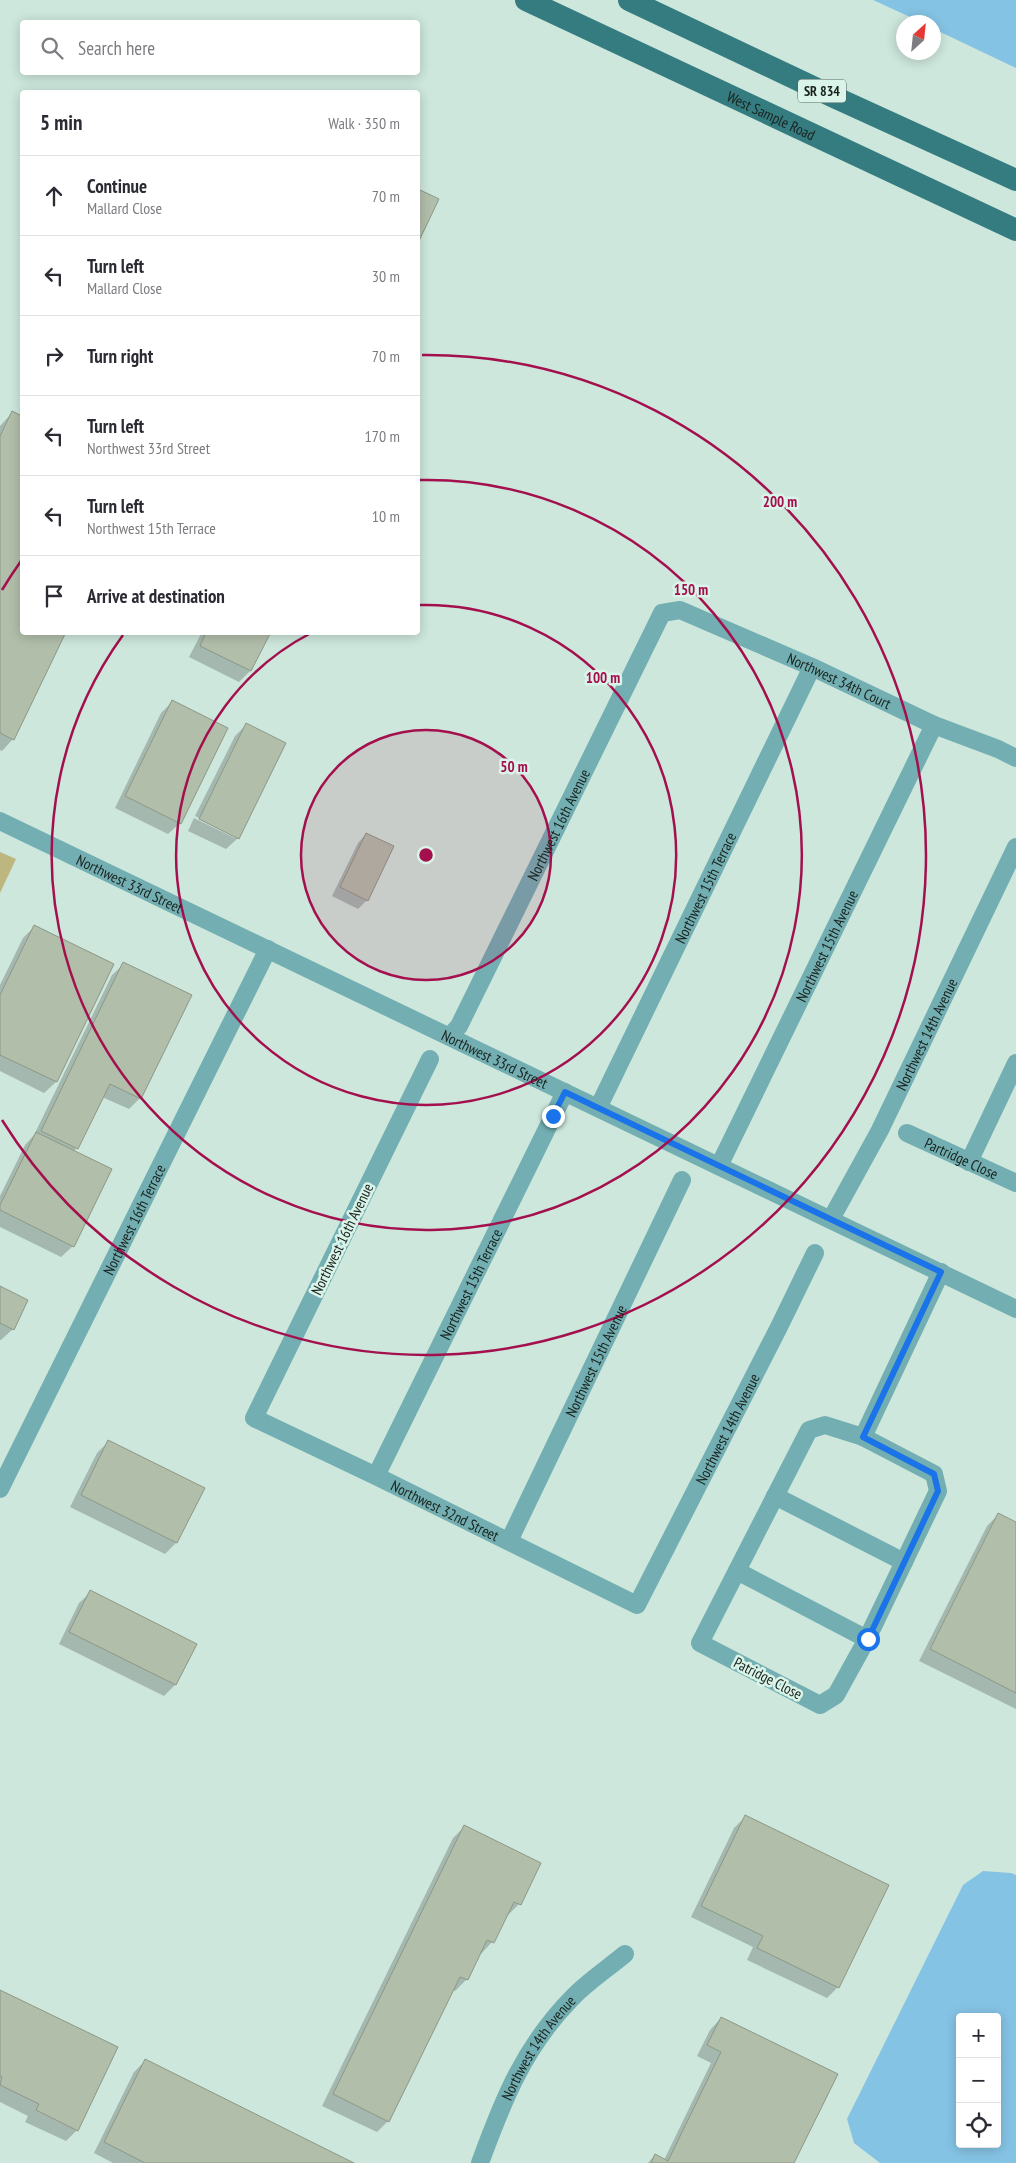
<!DOCTYPE html>
<meta charset="utf-8">
<style>
:root{--surface:#fff;--page:#f2f2f3;--text:#2b2b33;--muted:#7c7c81;--line:#e1e1e2}
body{margin:0;font-family:"PT Sans Narrow",sans-serif;background:var(--page);color:var(--text)}
.controls{position:absolute;right:15px;bottom:15px;display:grid;overflow:hidden;border-radius:5px;box-shadow:0 2px 12px #0003}
.controls button{width:45px;height:45px;display:grid;place-items:center;padding:0;border:0;border-bottom:1px solid var(--line);background:var(--surface);color:var(--text);font:25px sans-serif}
.compass{position:absolute;left:896px;top:15px;width:45px;height:45px;border-radius:50%;background:var(--surface);box-shadow:0 2px 12px #0003;rotate:27deg}
.stop{position:absolute;width:15px;height:15px;margin:-11px;border:4px solid #1a73e8;border-radius:50%;background:#fff}
.stop.end{background:#1a73e8;border-color:#fff;box-shadow:0 1px 5px #0008}
.list{margin:0;padding:0;list-style:none}
h2{display:flex;justify-content:space-between;align-items:center;height:65px;margin:0;padding:0 20px;font-size:21px}
h2 small{font-size:16px;font-weight:400;color:var(--muted)}
.list li{display:grid;grid-template-columns:32px 1fr auto;gap:15px;align-items:center;box-sizing:border-box;height:80px;padding:0 20px;border-top:1px solid var(--line)}
.list b{display:block;font-size:19px;white-space:nowrap}
.list p{margin:0;font-size:16px;white-space:nowrap;color:var(--muted)}
.list em{font-size:16px;font-style:normal;color:var(--muted)}
.icon{flex:none;width:28px;height:28px;fill:none;stroke:currentColor;stroke-width:2;stroke-linecap:round;stroke-linejoin:round}
.map{position:relative;flex:none;width:1016px;height:2163px;overflow:hidden}
.search{position:absolute;background:var(--surface);box-shadow:0 2px 12px #0003;left:20px;top:20px;width:400px;height:55px;display:flex;align-items:center;gap:12px;box-sizing:border-box;padding:0 18px;border-radius:5px;color:var(--muted);font-size:19px}
.panel{position:absolute;background:var(--surface);box-shadow:0 2px 12px #0003;left:20px;top:90px;width:400px;height:545px;border-radius:5px}
.map>svg:first-child{display:block}
.green{fill:#bdb67f}
.water{fill:#85c3e4;fill-rule:evenodd}
.shadow{fill:#0003}
.building{fill:#b1beaa;stroke:#8c9885}
.lines{fill:none;stroke-linecap:round;stroke-linejoin:round}
.minor{stroke:#73afb2;stroke-width:18}
.major{stroke:#357c80;stroke-width:22}
.route{stroke:#1a73e8;stroke-width:6}
.ring{fill:none;stroke:#a4104d;stroke-width:2.5}
.labels{text-anchor:middle;dominant-baseline:central;stroke-width:5;stroke-linejoin:round;paint-order:stroke}
.shield{fill:#daf4e9;stroke:#53615b;stroke-width:1}
.shield-label{font-size:14px;font-weight:bold;fill:#19221e}
.street-label{font-size:15px;fill:#19221e;stroke:#daf4e9}
.centre{fill:#a4104d;stroke:#daf4e9;stroke-width:2.5}
.ring-label{font-size:15px;text-anchor:middle;font-weight:bold;fill:#a4104d;stroke:#daf4e9;stroke-width:5;stroke-linejoin:round;paint-order:stroke}
</style>
<div class="map">
<svg width="1016" height="2163" viewBox="0 0 1016 2163">
<rect width="100%" height="100%" fill="#cde7dc"/>
<!-- green -->
<path class="green" d="M0 852 16 859 0 893Z"/>
<!-- water -->
<g class="water">
<path d="M873 0H1016V68L934 29V22H921Z"/>
<path d="M983 1871 1011 1873 1016 1875V2163H880L854 2143 847 2119 963 1885ZM960 2017H997V2144H960Z"/>
</g>
<!-- shadow -->
<g class="shadow">
<path d="M418 190 437 200 418 240Z"/>
<path d="M12 413 22 418V632L13 739 2 751 0 750V426Z"/>
<path d="M202 632H269L250 671 239 682 189 657Z"/>
<path d="M172 702 180 823 168 834 115 808 161 713Z"/>
<path d="M246 725 238 838 226 849 188 831 194 818 235 838V836L195 816 235 736Z"/>
<path d="M366 834 392 847 367 900 358 909 332 896 358 843Z"/>
<path d="M34 927 113 965 56 1082 44 1093 0 1071V985L23 938Z"/>
<path d="M124 964 140 1098 129 1109 102 1097 74 1152 73 1246 61 1257 0 1227V1196L25 1145 34 1135 112 975Z"/>
<path d="M0 1287 13 1329 1 1340H0Z"/>
<path d="M108 1442 176 1543 165 1554 70 1507 97 1453Z"/>
<path d="M998 1515 1016 1523V1709L919 1661 987 1526Z"/>
<path d="M91 1592 195 1644 175 1685 164 1696 59 1644 79 1603Z"/>
<path d="M745 1817 838 1987 827 1998 747 1960 753 1947 691 1917 734 1828Z"/>
<path d="M464 1827 519 1904 508 1915 506 1914 492 1942 481 1954 480 1953 467 1979 455 1991 452 1989 388 2121 377 2132 322 2106 453 1838Z"/>
<path d="M0 1992 77 2130 66 2141 25 2122 28 2116 0 2102Z"/>
<path d="M721 2018 793 2163H648L655 2155 664 2160 711 2063 697 2056 710 2030Z"/>
<path d="M145 2061 352 2163H113L94 2153 134 2072Z"/>
</g>
<!-- building -->
<g class="building">
<path d="M418 189 439 199 418 243Z"/>
<path d="M12 411 22 416V632H66L14 740 0 733V436Z"/>
<path d="M206 632H271L251 671 200 646Z"/>
<path d="M172 700 228 728 181 824 125 796Z"/>
<path d="M246 723 286 743 239 839 199 819Z"/>
<path d="M366 833 394 846 368 901 340 887Z"/>
<path d="M34 925 114 964 57 1082 0 1055V995Z"/>
<path d="M123 962 192 995 141 1099 110 1084 78 1149 41 1131Z"/>
<path d="M36 1132 112 1169 74 1247 0 1210V1205Z"/>
<path d="M0 1286 28 1300 14 1330 0 1323Z"/>
<path d="M108 1440 205 1488 177 1543 81 1495Z"/>
<path d="M998 1513 1016 1522V1693L930 1649Z"/>
<path d="M90 1590 197 1644 176 1685 69 1632Z"/>
<path d="M745 1815 889 1885 839 1988 757 1948 763 1936 701 1906Z"/>
<path d="M464 1825 541 1863 521 1905 514 1902 494 1943 487 1940 468 1980 460 1977 389 2122 333 2094Z"/>
<path d="M0 1990 118 2047 78 2131 36 2110 39 2104 0 2085 2 2077 0 2076Z"/>
<path d="M721 2017 838 2074 794 2163H651L655 2154 668 2161 721 2052 707 2045Z"/>
<path d="M145 2059 354 2163H145L104 2142Z"/>
</g>
<g class="lines">
<!-- minor -->
<g class="minor">
<path id="s1" d="M0 821 1016 1309"/>
<path id="s2" d="M450 1036 459 1026 662 613 680 610 812 667 934 725 998 749 1016 758"/>
<path id="s3" d="M430 1059 254 1418 376 1476 637 1605 779 1327 815 1253"/>
<path id="s4" d="M598 1108 812 667"/>
<path id="s5" d="M907 1133 1016 1183"/>
<path d="M969 1162 1016 1063"/>
<path id="s6" d="M719 1166 934 725"/>
<path id="s7" d="M831 1219 880 1130 1016 847"/>
<path d="M825 1425 863 1437 934 1474 938 1491 867 1639 836 1695 820 1705 700 1643 809 1430Z"/>
<path d="M863 1437 941 1272"/>
<path id="s8" d="M376 1476 565 1092"/>
<path id="s9" d="M0 1489 268 949"/>
<path d="M775 1496 904 1562"/>
<path id="s10" d="M509 1541 682 1180"/>
<path d="M737 1571 867 1639"/>
<path id="s11" d="M480 2163C503 2100 524 2047 572 1998 587 1982 607 1969 625 1954"/>
</g>
<!-- major -->
<g class="major">
<path id="s12" d="M526 0 1016 230"/>
<path d="M629 0 834 97 1016 180"/>
</g>
</g>
<g class="lines">
<!-- route -->
<path class="route" d="M553 1116 565 1092 941 1272 863 1437 934 1474 938 1491 868 1639"/>
</g>
<!-- distance rings -->
<circle cx="426" cy="855" r="125" fill="#a4104d" fill-opacity=".12"/>
<g class="ring">
<circle cx="426" cy="855" r="125"/>
<path d="M419 605A250 250 0 1 1 311 633"/>
<path d="M419 480A375 375 0 1 1 123 635"/>
<path d="M2 590A500 500 0 0 1 21 561M422 355A500 500 0 1 1 2 1120"/>
</g>
<g class="labels">
<!-- shield labels -->
<rect class="shield" x="798" y="79.5" width="48" height="23" rx="4"/>
<g class="shield-label">
<text x="822" y="91">SR 834</text>
</g>
<!-- street labels -->
<g class="street-label">
<text stroke="none"><textPath href="#s12" startOffset="271">West Sample Road</textPath></text>
<text stroke="none"><textPath href="#s2" startOffset="666">Northwest 34th Court</textPath></text>
<text stroke="none"><textPath href="#s2" startOffset="238">Northwest 16th Avenue</textPath></text>
<text stroke="none"><textPath href="#s1" startOffset="144">Northwest 33rd Street</textPath></text>
<text stroke="none"><textPath href="#s4" startOffset="245">Northwest 15th Terrace</textPath></text>
<text stroke="none"><textPath href="#s6" startOffset="245">Northwest 15th Avenue</textPath></text>
<text stroke="none"><textPath href="#s7" startOffset="208">Northwest 14th Avenue</textPath></text>
<text stroke="none"><textPath href="#s1" startOffset="549">Northwest 33rd Street</textPath></text>
<text stroke="none"><textPath href="#s5" startOffset="60">Partridge Close</textPath></text>
<text stroke="none"><textPath href="#s9" startOffset="301">Northwest 16th Terrace</textPath></text>
<text transform="translate(342 1239) rotate(-64)">Northwest 16th Avenue</text>
<text stroke="none"><textPath href="#s8" startOffset="214">Northwest 15th Terrace</textPath></text>
<text stroke="none"><textPath href="#s10" startOffset="200">Northwest 15th Avenue</textPath></text>
<text stroke="none"><textPath href="#s3" startOffset="1024">Northwest 14th Avenue</textPath></text>
<text stroke="none"><textPath href="#s3" startOffset="612">Northwest 32nd Street</textPath></text>
<text transform="translate(768 1678) rotate(27)">Patridge Close</text>
<text stroke="none"><textPath href="#s11" startOffset="130">Northwest 14th Avenue</textPath></text>
</g>
</g>
<circle cx="426" cy="855" r="8" class="centre"/>
<g class="ring-label">
<text x="780" y="507">200 m</text>
<text x="691" y="595">150 m</text>
<text x="603" y="683">100 m</text>
<text x="514" y="772">50 m</text>
</g>
</svg>
<div class="controls">
<button>+</button>
<button>−</button>
<button><svg class="icon" aria-label="locate" viewBox="0 0 24 24"><circle cx="12" cy="12" r="6"/><path d="M12 2v4M12 18v4M2 12h4M18 12h4"/></svg></button>
</div>
<svg class="compass" viewBox="-18 -18 36 36"><path d="M0-13l5 13h-10z" fill="#e53935"/><path d="M0 13l5-13h-10z" fill="#7c7c81"/></svg>
<div class="stop" style="left:868px;top:1639px"></div>
<div class="stop end" style="left:553px;top:1116px"></div>
<div class="search"><svg class="icon" aria-label="search" viewBox="0 0 24 24"><circle cx="10" cy="10" r="6"/><path d="M15 15l6 6"/></svg>Search here</div>
<section class="panel">
<h2>5 min<small>Walk · 350 m</small></h2>
<ul class="list">
<li><svg class="icon" aria-label="ahead" viewBox="0 0 24 24"><path d="M12 20V5M6 11l6-6 6 6"/></svg><div><b>Continue</b><p>Mallard Close</p></div><em>70 m</em></li>
<li><svg class="icon" aria-label="left" viewBox="0 0 24 24"><path d="M17 20v-9H6M10 6l-5 5 5 5"/></svg><div><b>Turn left</b><p>Mallard Close</p></div><em>30 m</em></li>
<li><svg class="icon" aria-label="right" viewBox="0 0 24 24"><path d="M7 20v-9h11M14 6l5 5-5 5"/></svg><div><b>Turn right</b></div><em>70 m</em></li>
<li><svg class="icon" aria-label="left" viewBox="0 0 24 24"><path d="M17 20v-9H6M10 6l-5 5 5 5"/></svg><div><b>Turn left</b><p>Northwest 33rd Street</p></div><em>170 m</em></li>
<li><svg class="icon" aria-label="left" viewBox="0 0 24 24"><path d="M17 20v-9H6M10 6l-5 5 5 5"/></svg><div><b>Turn left</b><p>Northwest 15th Terrace</p></div><em>10 m</em></li>
<li><svg class="icon" aria-label="arrive" viewBox="0 0 24 24"><path d="M6 21V4h12l-3 4 3 4H6"/></svg><div><b>Arrive at destination</b></div></li>
</ul>
</section>
</div>
